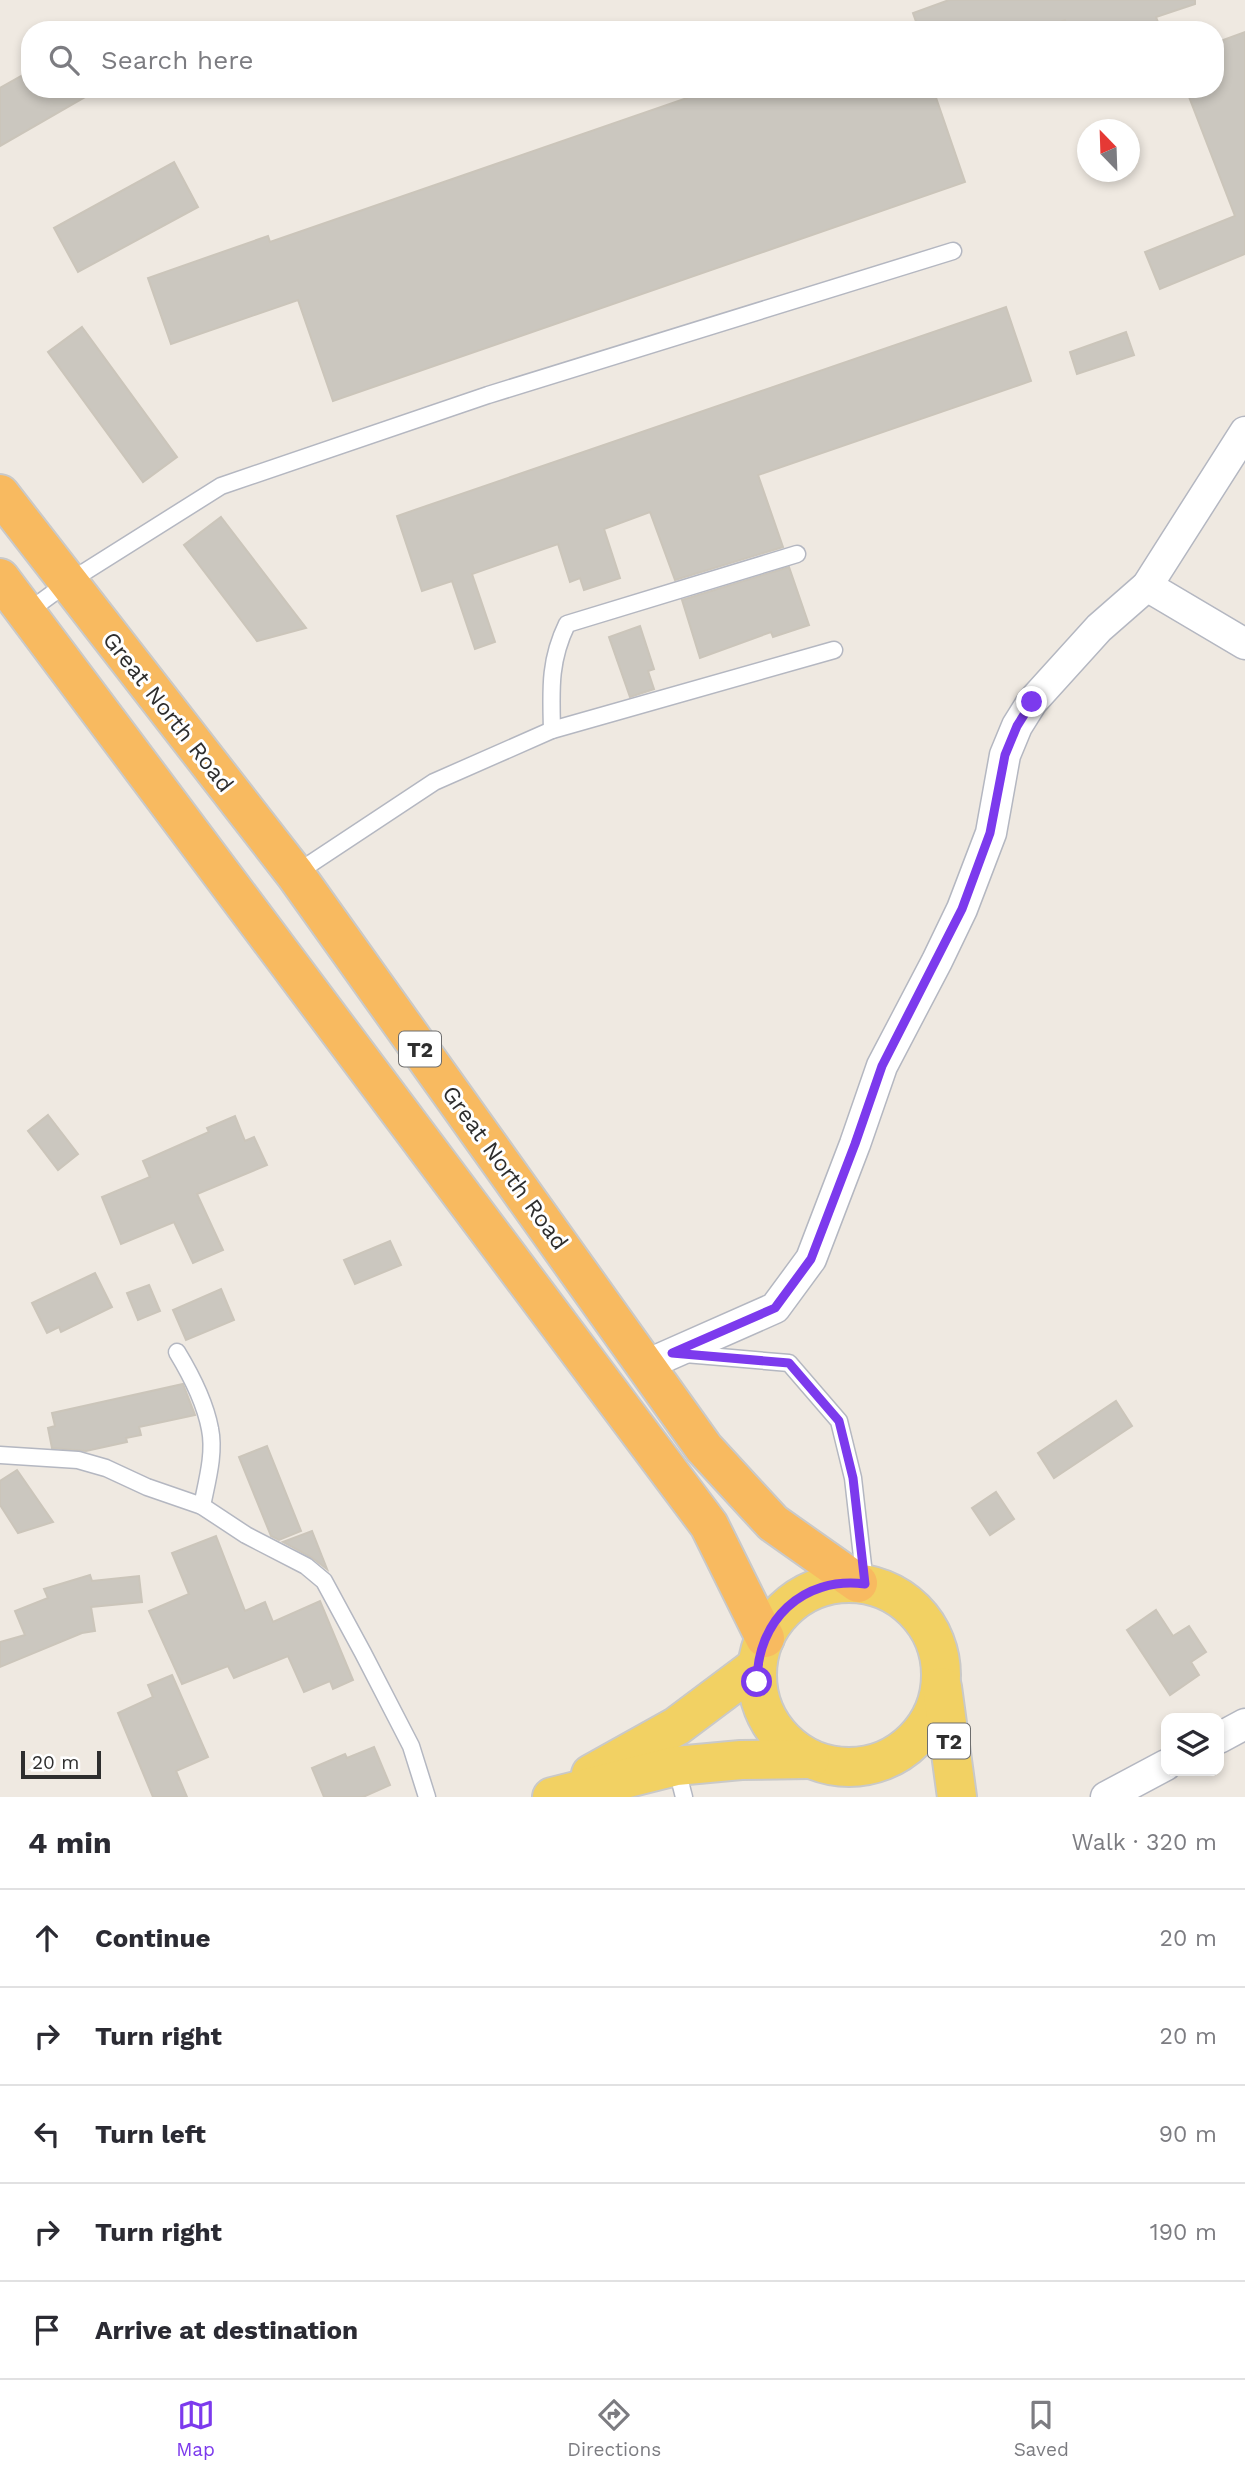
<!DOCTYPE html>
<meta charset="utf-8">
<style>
:root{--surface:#fff;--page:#f2f2f3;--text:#2b2b33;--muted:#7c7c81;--line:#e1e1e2;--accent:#7c3aed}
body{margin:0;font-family:"Work Sans",sans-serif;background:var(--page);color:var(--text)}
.controls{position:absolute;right:21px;bottom:21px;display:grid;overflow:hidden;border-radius:14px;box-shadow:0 4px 10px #0003}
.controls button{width:63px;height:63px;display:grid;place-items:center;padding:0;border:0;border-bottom:2px solid var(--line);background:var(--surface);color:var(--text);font:35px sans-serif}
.compass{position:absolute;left:1077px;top:119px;width:63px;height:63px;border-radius:50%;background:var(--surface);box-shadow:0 4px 10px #0003;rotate:337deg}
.scale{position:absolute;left:21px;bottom:18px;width:80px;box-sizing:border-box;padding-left:7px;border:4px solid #2e2e2e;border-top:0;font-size:19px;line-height:24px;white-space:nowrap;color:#2e2e2e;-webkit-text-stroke:5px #fff;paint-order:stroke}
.stop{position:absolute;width:21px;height:21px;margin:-16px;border:5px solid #7c3aed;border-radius:50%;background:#fff}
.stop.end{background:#7c3aed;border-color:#fff;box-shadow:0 2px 7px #0008}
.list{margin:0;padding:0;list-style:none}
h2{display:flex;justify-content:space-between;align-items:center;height:91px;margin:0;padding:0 28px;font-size:30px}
h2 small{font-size:23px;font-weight:400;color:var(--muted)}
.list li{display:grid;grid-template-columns:46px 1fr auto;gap:21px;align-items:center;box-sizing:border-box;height:98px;padding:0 28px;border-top:2px solid var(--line)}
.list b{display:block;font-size:26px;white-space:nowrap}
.list em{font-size:23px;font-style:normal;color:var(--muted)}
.icon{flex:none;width:38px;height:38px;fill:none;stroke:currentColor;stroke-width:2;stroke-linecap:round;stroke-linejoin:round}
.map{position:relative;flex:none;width:1245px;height:1797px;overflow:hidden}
.search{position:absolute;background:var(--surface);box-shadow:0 4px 10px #0003;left:21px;right:21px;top:21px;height:77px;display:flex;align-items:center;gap:18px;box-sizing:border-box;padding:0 24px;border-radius:28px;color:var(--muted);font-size:26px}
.sheet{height:581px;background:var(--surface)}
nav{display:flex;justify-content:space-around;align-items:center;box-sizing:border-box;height:98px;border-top:2px solid var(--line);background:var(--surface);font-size:19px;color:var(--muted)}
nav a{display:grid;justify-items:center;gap:4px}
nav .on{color:var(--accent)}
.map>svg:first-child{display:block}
.building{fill:#cbc7bf;stroke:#cbc5ba;stroke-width:2}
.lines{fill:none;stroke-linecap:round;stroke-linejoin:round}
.service-casing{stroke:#b4b7c1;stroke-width:19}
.minor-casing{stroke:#b4b7c1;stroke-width:33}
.primary-casing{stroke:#c9c9c9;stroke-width:42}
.trunk-casing{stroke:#c9c9c9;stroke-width:42}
.service{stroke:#fff;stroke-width:16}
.minor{stroke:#fff;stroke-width:30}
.primary{stroke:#f2d163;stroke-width:38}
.trunk{stroke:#f8ba60;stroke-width:38}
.route{stroke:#7c3aed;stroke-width:9}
.labels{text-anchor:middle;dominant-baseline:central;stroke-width:6;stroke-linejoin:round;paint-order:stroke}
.shield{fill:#fff;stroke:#6d6d6d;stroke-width:2}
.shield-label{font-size:21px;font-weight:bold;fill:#2e2e2e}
.street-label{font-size:23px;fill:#2e2e2e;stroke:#fff}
</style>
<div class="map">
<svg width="1245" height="1797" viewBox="0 0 1245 1797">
<rect width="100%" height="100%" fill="#efe9e1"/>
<!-- building -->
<g class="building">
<path d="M949 0H1195V4L1156 17 1161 30H1067L1065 20 1038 30H919L913 13Z"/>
<path d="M1245 32V254L1160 289 1145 252 1235 216 1186 89H1215V43Z"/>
<path d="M30 71V89H99L0 146V88Z"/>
<path d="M713 89H933L965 182 333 401 298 300 171 344 148 278 268 236 270 242Z"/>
<path d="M174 162 198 207 78 272 54 228Z"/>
<path d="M1006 307 1031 381 758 475 783 547 675 580 650 512 604 529 620 578 584 590 580 578 570 582 558 544 472 574 495 642 475 649 452 581 422 591 397 516Z"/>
<path d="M82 327 177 457 143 482 48 352Z"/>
<path d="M1126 332 1134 355 1077 374 1070 352Z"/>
<path d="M221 517 306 628 257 641 184 545Z"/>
<path d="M789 567 809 625 773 637 771 632 700 658 682 600Z"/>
<path d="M640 626 654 669 648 671 654 689 630 697 609 637Z"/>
<path d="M48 1115 78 1154 58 1170 28 1131Z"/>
<path d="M235 1116 245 1141 254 1137 267 1165 197 1194 223 1250 193 1263 174 1222 121 1244 102 1197 150 1177 143 1161 209 1132 207 1128Z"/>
<path d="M390 1241 401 1265 355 1284 344 1260Z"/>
<path d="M95 1273 112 1307 61 1332 59 1327 47 1333 32 1303Z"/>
<path d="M149 1285 160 1311 138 1320 127 1293Z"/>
<path d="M221 1289 234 1320 186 1340 173 1310Z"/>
<path d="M183 1384 195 1415 139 1427 141 1435 126 1438 127 1442 86 1451 52 1448 48 1428 55 1426 52 1413Z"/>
<path d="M1116 1401 1132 1426 1054 1478 1038 1453Z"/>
<path d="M267 1446 301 1531 279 1540 271 1536 239 1457Z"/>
<path d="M17 1470 53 1522 18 1533 0 1505V1481Z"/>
<path d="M996 1492 1014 1519 990 1535 972 1508Z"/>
<path d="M312 1531 327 1569 311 1557 283 1542Z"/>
<path d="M216 1536 245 1611 265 1602 273 1622 320 1601 353 1680 333 1689 330 1681 304 1692 288 1656 234 1678 228 1666 182 1684 149 1611 189 1594 172 1553Z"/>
<path d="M90 1575 92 1581 139 1576 142 1602 91 1607 95 1631 82 1633 0 1667V1642L25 1635 15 1611 48 1598 44 1589Z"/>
<path d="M1156 1610 1173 1636 1189 1626 1206 1652 1191 1662 1199 1675 1170 1695 1127 1630Z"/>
<path d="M172 1675 208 1757 176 1771 187 1797H153L118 1713 153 1697 148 1685Z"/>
<path d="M374 1747 390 1785 363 1797H324L312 1768 345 1754 347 1758Z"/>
</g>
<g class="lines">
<defs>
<g id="service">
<path d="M26 613 67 583 221 486 488 395 953 251"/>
<path d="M552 730C551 690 549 661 567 624L797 554"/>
<path d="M295 874 434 782 552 730 834 650"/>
<path d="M177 1352C191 1375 205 1402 210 1429 215 1453 207 1481 202 1506"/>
<path d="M685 1354 789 1363 839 1421 853 1478 865 1583"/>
<path d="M0 1455 78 1460 106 1468 147 1487 202 1506 246 1535 306 1566 324 1581 363 1653 411 1746 427 1797"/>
<path d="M676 1766 684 1797"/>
</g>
<g id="minor">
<path d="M1147 586 1245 644"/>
<path d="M646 1365 775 1308 811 1259 855 1144 882 1066 937 961 962 909 991 833 1005 755 1017 726 1032 702 1099 628 1147 586 1245 432"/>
<path d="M1219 1738 1245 1724"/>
<path d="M1106 1797 1166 1765"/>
</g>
<g id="primary">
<circle cx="849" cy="1675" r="92"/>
<path d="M942 1687 957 1797"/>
<path d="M591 1774 677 1726 757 1666"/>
<path d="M552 1797 676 1766 741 1760 810 1759"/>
</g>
<g id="trunk">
<path d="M0 494 295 874 704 1448 773 1523 858 1583"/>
<path d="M0 578 709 1525 765 1638"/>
</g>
</defs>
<!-- service casing -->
<use href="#service" class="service-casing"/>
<!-- minor casing -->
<use href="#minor" class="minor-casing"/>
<!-- primary casing -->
<use href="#primary" class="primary-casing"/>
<!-- trunk casing -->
<use href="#trunk" class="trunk-casing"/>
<!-- service -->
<use href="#service" class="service"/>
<!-- minor -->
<use href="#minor" class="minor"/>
<!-- primary -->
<use href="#primary" class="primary"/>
<!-- trunk -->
<use href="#trunk" class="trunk"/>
</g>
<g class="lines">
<!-- route -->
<path class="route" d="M757 1682C757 1621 802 1576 865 1584L853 1478 839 1421 789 1363 672 1353 775 1308 811 1259 855 1144 882 1066 962 909 990 833 1005 755 1017 726 1032 702"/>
</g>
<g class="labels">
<!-- shield labels -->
<g class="shield">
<rect x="399" y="1031.5" width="42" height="35" rx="5"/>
<rect x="928" y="1723.5" width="42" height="35" rx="5"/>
</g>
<g class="shield-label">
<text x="420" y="1049">T2</text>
<text x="949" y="1741">T2</text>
</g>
<!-- street labels -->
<g class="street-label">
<text transform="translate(168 712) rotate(52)">Great North Road</text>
<text transform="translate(505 1168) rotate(54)">Great North Road</text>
</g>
</g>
</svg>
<div class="controls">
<button><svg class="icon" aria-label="layers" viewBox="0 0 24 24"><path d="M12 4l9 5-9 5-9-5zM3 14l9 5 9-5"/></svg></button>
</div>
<svg class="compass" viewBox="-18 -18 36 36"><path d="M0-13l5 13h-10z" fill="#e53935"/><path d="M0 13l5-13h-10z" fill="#7c7c81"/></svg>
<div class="scale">20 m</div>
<div class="stop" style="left:757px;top:1682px"></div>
<div class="stop end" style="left:1032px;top:702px"></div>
<div class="search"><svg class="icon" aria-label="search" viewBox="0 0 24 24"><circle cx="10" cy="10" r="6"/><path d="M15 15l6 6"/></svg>Search here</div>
</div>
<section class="sheet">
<h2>4 min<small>Walk · 320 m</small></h2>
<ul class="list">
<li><svg class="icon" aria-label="ahead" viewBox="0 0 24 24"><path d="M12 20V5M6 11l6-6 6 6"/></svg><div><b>Continue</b></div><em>20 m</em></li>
<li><svg class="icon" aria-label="right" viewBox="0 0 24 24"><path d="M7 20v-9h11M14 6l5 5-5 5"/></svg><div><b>Turn right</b></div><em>20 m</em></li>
<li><svg class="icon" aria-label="left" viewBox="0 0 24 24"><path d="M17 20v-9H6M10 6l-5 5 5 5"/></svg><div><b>Turn left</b></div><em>90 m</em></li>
<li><svg class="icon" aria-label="right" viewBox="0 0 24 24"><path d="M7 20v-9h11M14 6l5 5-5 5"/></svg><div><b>Turn right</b></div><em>190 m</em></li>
<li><svg class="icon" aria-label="arrive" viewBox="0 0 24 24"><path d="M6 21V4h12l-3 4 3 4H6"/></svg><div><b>Arrive at destination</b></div></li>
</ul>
</section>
<nav>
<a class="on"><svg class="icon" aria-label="map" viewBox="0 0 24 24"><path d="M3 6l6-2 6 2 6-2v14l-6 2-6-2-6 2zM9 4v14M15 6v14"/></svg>Map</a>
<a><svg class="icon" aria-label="directions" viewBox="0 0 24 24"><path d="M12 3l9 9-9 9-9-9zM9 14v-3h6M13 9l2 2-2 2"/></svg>Directions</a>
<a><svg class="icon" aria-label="saved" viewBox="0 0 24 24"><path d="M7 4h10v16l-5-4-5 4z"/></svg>Saved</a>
</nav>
